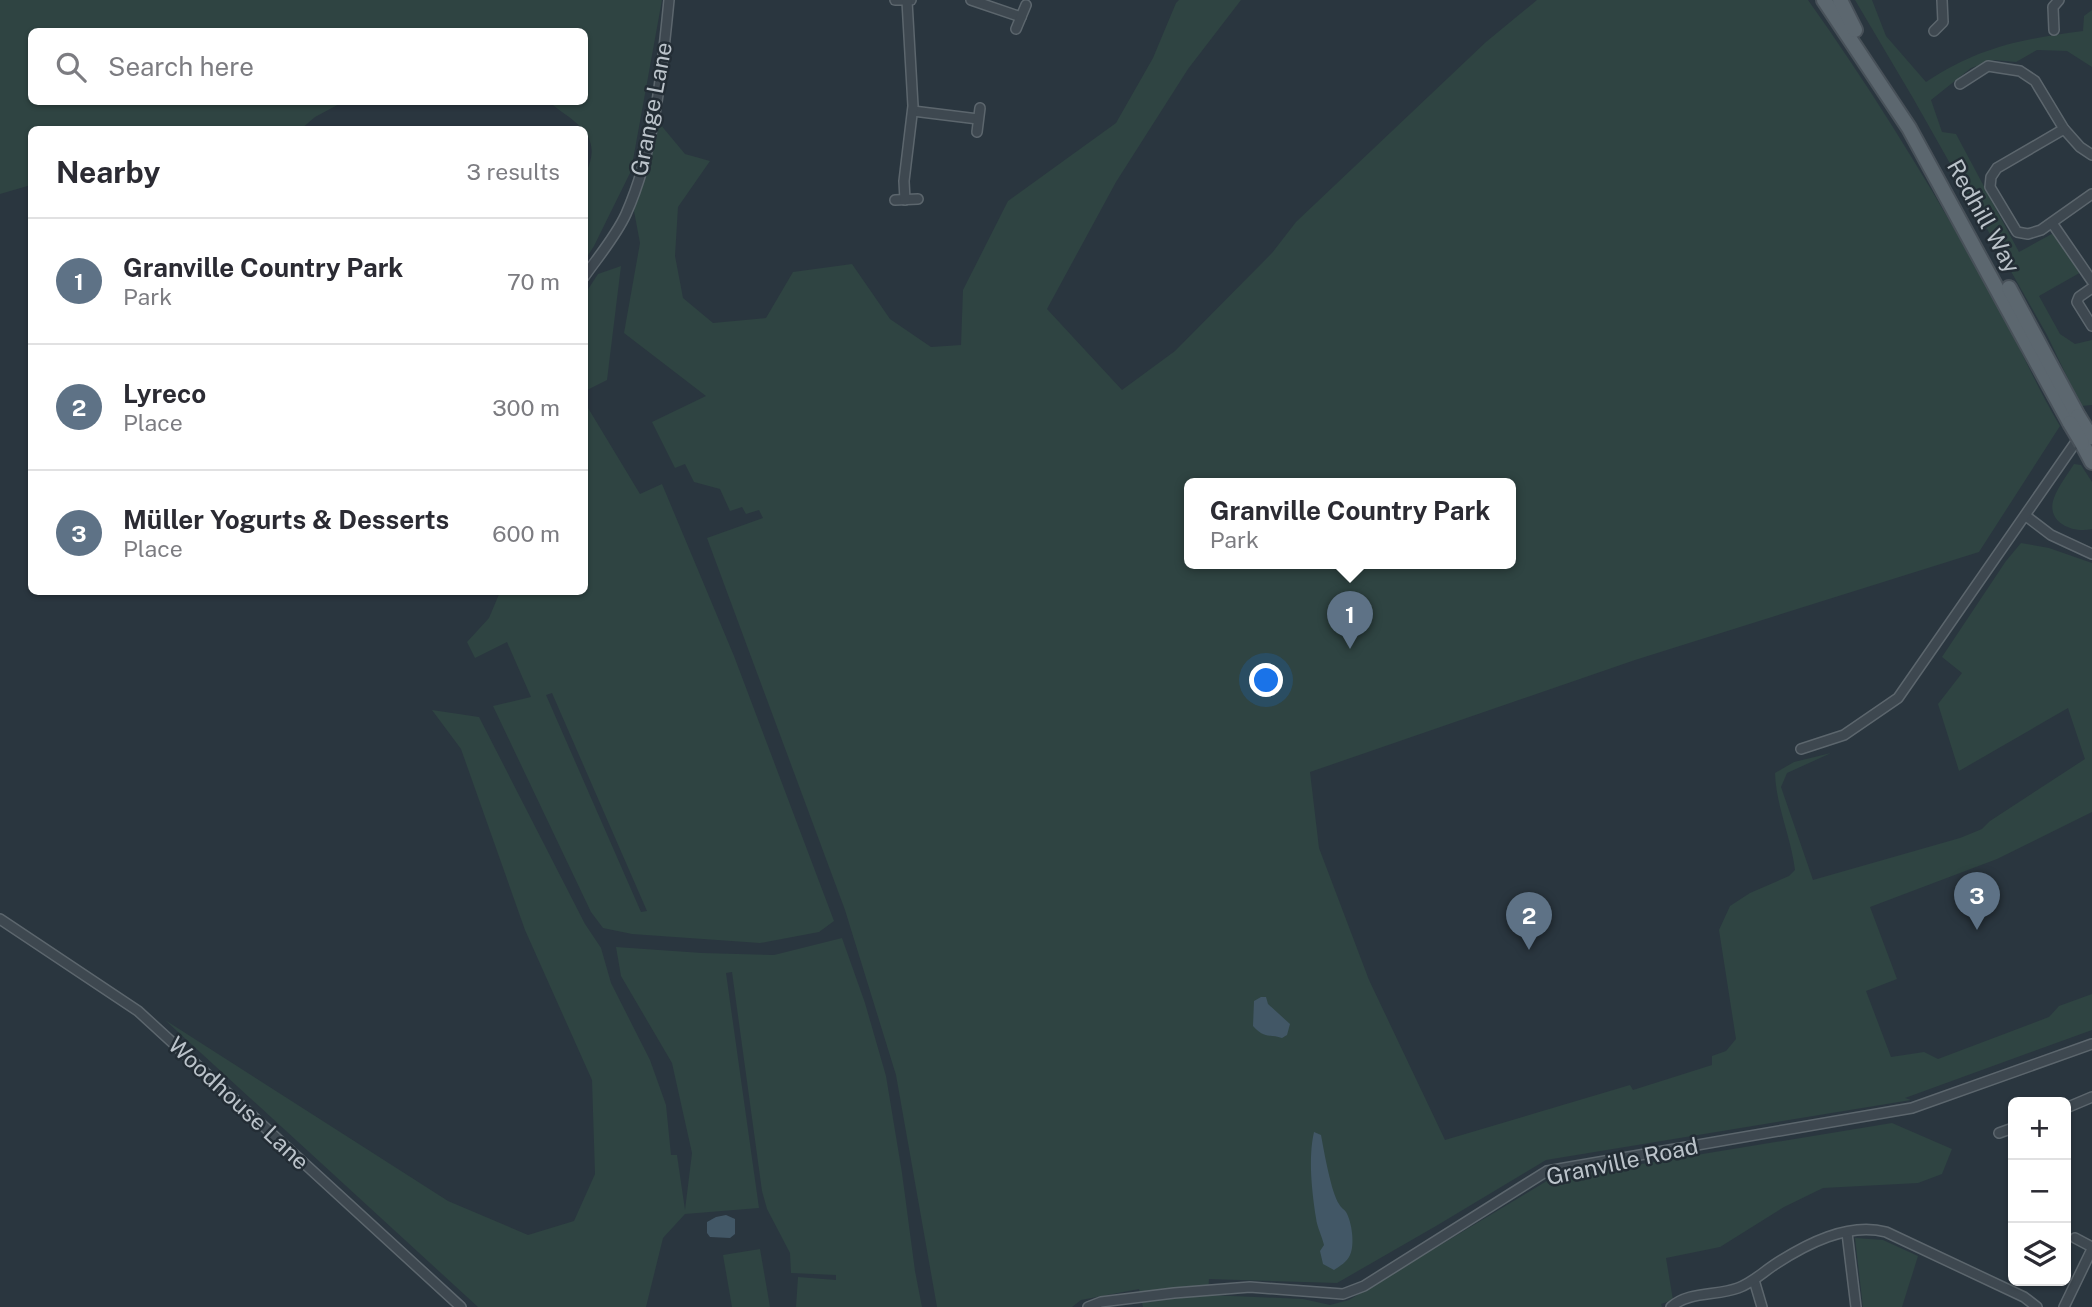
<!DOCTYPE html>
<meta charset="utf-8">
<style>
:root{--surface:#fff;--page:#f2f2f3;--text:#2b2b33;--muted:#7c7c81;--line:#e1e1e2;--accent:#5e7286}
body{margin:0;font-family:"Public Sans",sans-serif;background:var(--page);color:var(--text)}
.controls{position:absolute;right:21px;bottom:21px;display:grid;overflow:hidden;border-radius:10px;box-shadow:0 2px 5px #0004}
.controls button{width:63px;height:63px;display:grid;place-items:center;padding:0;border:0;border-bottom:2px solid var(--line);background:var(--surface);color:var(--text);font:35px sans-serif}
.you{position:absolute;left:1267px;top:681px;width:24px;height:24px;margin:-18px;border:5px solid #fff;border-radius:50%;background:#1a73e8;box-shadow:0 0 0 10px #1a73e833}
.badge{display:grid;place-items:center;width:46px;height:46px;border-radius:50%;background:var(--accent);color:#fff;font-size:23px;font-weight:700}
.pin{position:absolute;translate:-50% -58px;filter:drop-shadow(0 2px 4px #0008)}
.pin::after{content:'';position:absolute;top:37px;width:24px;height:21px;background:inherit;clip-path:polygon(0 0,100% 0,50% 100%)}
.popup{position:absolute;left:1184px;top:478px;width:332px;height:91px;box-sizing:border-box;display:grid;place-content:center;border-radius:10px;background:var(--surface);filter:drop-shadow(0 2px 5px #0005);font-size:23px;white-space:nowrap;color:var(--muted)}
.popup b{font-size:26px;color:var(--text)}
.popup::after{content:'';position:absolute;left:50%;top:100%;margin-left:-14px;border:14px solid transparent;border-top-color:var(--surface)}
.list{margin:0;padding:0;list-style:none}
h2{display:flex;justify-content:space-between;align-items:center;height:91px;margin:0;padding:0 28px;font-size:30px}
h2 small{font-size:23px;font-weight:400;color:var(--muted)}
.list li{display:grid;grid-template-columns:46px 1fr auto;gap:21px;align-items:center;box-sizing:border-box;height:126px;padding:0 28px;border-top:2px solid var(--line)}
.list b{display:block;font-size:26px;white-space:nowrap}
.list p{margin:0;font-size:23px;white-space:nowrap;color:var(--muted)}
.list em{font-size:23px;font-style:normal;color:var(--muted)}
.icon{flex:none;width:38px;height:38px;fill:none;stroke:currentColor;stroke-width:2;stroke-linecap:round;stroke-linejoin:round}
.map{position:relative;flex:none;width:2092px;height:1307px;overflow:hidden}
.search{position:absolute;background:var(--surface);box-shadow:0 2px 5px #0004;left:28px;top:28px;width:560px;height:77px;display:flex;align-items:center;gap:18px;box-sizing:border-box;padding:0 24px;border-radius:10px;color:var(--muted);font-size:26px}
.panel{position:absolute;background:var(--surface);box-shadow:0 2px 5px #0004;left:28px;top:126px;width:560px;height:469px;border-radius:10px}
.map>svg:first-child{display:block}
.green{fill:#2f4442;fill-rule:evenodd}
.water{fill:#425766}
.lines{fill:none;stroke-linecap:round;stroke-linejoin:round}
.minor-casing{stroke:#5c666d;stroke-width:12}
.primary-casing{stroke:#485159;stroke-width:18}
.minor{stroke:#3e4850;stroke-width:9}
.primary{stroke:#5c676f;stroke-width:14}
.primary-bridge-casing{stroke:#485159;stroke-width:18;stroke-linecap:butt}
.primary-bridge{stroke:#5c676f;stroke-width:14}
.labels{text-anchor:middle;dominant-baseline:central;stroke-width:5;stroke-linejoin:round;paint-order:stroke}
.street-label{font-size:23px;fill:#bbc3ca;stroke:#232d35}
</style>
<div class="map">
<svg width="2092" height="1307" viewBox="0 0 2092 1307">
<rect width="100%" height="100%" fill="#2a363f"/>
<!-- green -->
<g class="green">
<path d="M0 0H662L631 171 594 246 585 260V175C605 134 576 124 549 102H584V32H539L538 29 511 32H32V102H343L315 117 301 129 32 130 31 185 0 194Z"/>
<path d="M1179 0H1241L1188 69 1116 182 1047 309 1122 390 1175 351 1272 253 1296 222 1486 42 1537 0H1808C1877 97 1939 199 1996 303 2018 343 2036 386 2060 426L1979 552 1635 660 1310 772 1319 848 1369 980 1445 1140 1630 1085 1633 1090 1712 1065V1056L1726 1051 1736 1039 1719 930 1730 906 1750 893 1789 876 1795 870C1791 837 1776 806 1775 773L1794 762 1831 753 1787 773 1781 787 1813 880 1960 838 1982 829 1990 821 2085 759 2068 708 1959 771 1938 704 1962 673 1942 657 2006 561 2021 543 2049 548 2092 563V812L1997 859 1870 907 1897 979 1866 991 1891 1057 1924 1052 1938 1059 2049 1017 2059 1006 2092 994V1030L1905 1098 1911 1100 1546 1160 1436 1226 1337 1283 1209 1279 1208 1295 1303 1299 1330 1305 1349 1300 1550 1179 1892 1123 1952 1149 1942 1174 1918 1183 1823 1188 1784 1207 1720 1247 1666 1258 1673 1300 1661 1304 1662 1307H1143L1139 1289 1081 1300 1072 1307H937L896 1075 845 910 707 538 763 518 759 510 746 514 742 507 730 511 720 489 694 482 685 464 675 468 652 422 706 396 624 333 640 243 634 211 660 124 685 154 710 161 678 207 675 256 683 298 713 323 766 318 793 272 852 264 890 319 931 347 961 345 963 290 1008 201 1116 123 1153 58 1176 3ZM1189 483H1511V563H1189Z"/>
<path d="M1855 0H1872L1886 36 1926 82C1979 47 2021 39 2083 31L2084 16 2092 10V67L2067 51 2037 50 2016 62 1994 60 1971 68 1931 100 1942 132 1956 134 2019 252 2059 230 2083 271 2039 296 2060 334 2075 344 2092 340V405L2081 406 2047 335 1913 98Z"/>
<path d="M621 266 607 380 585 391V294L598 274Z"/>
<path d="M585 403 640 494 662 484 734 656 834 921 819 932 760 943 632 934 603 928 591 912 493 706 531 697 507 642 475 658 467 642 489 618 500 592H584ZM552 693 647 911 641 912 546 695Z"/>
<path d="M2074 464 2081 465 2092 482V529C2073 534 2045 522 2054 498 2058 487 2067 475 2074 464Z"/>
<path d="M432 710 479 717 585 924 601 948 611 983 650 1060 666 1105 671 1155H677L685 1210 692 1153 672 1063 621 976 616 947 702 953 774 955 842 938 865 1003 886 1076 902 1173 915 1271 922 1307H796L798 1277 836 1280V1275L791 1273 790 1253 767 1209 762 1191 732 972 726 973 759 1208 685 1214 663 1238 646 1307H478L165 1020 448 1201 528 1235 574 1221 595 1174 592 1080 525 930 461 749Z"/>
<path d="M1855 1238 1883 1240 1918 1256 1902 1307H1863Z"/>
<path d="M760 1249 770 1307H732L723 1255Z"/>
</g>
<!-- water -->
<g class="water">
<path d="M1261 997H1266L1268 1004 1290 1024 1287 1035 1282 1038C1269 1033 1266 1040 1253 1026L1254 1001Z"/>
<path d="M1314 1132 1321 1135C1324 1151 1331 1192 1339 1204 1341 1208 1344 1209 1346 1212 1352 1222 1355 1245 1350 1255 1347 1262 1340 1266 1334 1270L1323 1264 1320 1251 1324 1245C1322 1236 1317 1227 1316 1218 1312 1192 1308 1158 1314 1132Z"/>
<path d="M726 1215 735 1219V1234L730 1238 710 1237 707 1233V1222L716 1217Z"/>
</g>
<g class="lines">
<defs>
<g id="minor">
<path d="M895 0H911"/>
<path d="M971 0 1021 17"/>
<path d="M1016 29 1026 5"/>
<path d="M2054 30 2053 7 2059 0"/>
<path d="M1934 31 1943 22 1942 0"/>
<path d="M1960 84 1988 66 2020 71 2035 81 2064 129 2080 147 2092 155"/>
<path d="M913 111 978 119"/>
<path d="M2064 129 1997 168 1991 177 1990 187 2017 232 2028 234 2041 230 2092 194"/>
<path d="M977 132 980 108"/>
<path d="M895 200 918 199"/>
<path d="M905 200 904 181 913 106 907 1"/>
<path d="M2052 223 2092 281"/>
<path d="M584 277C598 257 616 236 626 214 655 149 662 71 669 0"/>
<path d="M2092 288 2079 297 2077 302 2092 326"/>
<path d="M2026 516 2051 535 2092 554"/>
<path d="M1801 749 1844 735 1898 698 2080 436"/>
<path d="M0 919 138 1011 461 1307"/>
<path d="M2066 1108 2092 1097"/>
<path d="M1999 1133 2013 1128"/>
<path d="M1847 1233 1856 1307"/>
<path d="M2075 1238 2092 1247"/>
<path d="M1754 1280 1762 1307"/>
<path d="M1088 1307 1101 1302 1174 1293 1250 1287 1343 1294 1364 1286 1547 1171 1912 1108 2092 1044"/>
<path d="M1671 1307C1689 1291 1717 1296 1738 1288 1752 1283 1762 1273 1774 1265 1806 1244 1848 1222 1886 1232L2024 1297 2037 1307"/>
<path d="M2064 1307 2092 1249"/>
</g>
<g id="primary">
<path d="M1824 0 1909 128 2070 423"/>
<path d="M1840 0 1855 30"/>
<path d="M2009 288 2078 416"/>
<path d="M2082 443 2092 462"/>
</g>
</defs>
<!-- minor casing -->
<use href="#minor" class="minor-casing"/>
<!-- primary casing -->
<use href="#primary" class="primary-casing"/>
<!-- minor -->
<use href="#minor" class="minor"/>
<!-- primary -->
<use href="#primary" class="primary"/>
<defs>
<g id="primary-bridge">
<path d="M2078 416 2091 437"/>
<path d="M2070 423 2082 443"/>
</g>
</defs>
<!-- primary-bridge casing -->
<use href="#primary-bridge" class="primary-bridge-casing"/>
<!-- primary-bridge -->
<use href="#primary-bridge" class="primary-bridge"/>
</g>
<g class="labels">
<!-- street labels -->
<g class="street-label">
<text transform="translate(651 109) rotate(-79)">Grange Lane</text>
<text transform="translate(1984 216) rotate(61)">Redhill Way</text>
<text transform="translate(239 1103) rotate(43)">Woodhouse Lane</text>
<text transform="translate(1622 1161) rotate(-12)">Granville Road</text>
</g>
</g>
</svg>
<div class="controls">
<button>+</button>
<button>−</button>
<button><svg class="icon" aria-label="layers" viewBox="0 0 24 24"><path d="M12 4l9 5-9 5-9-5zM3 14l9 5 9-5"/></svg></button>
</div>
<div class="you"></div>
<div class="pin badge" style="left:1350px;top:649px">1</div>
<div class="popup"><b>Granville Country Park</b>Park</div>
<div class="pin badge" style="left:1529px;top:950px">2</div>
<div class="pin badge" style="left:1977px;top:930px">3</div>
<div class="search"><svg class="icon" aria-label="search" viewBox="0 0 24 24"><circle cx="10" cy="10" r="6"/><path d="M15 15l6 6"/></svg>Search here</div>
<section class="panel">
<h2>Nearby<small>3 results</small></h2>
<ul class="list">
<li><span class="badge">1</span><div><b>Granville Country Park</b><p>Park</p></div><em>70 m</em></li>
<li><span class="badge">2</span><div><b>Lyreco</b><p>Place</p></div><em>300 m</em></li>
<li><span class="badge">3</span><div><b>Müller Yogurts &amp; Desserts</b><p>Place</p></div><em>600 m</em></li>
</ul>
</section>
</div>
